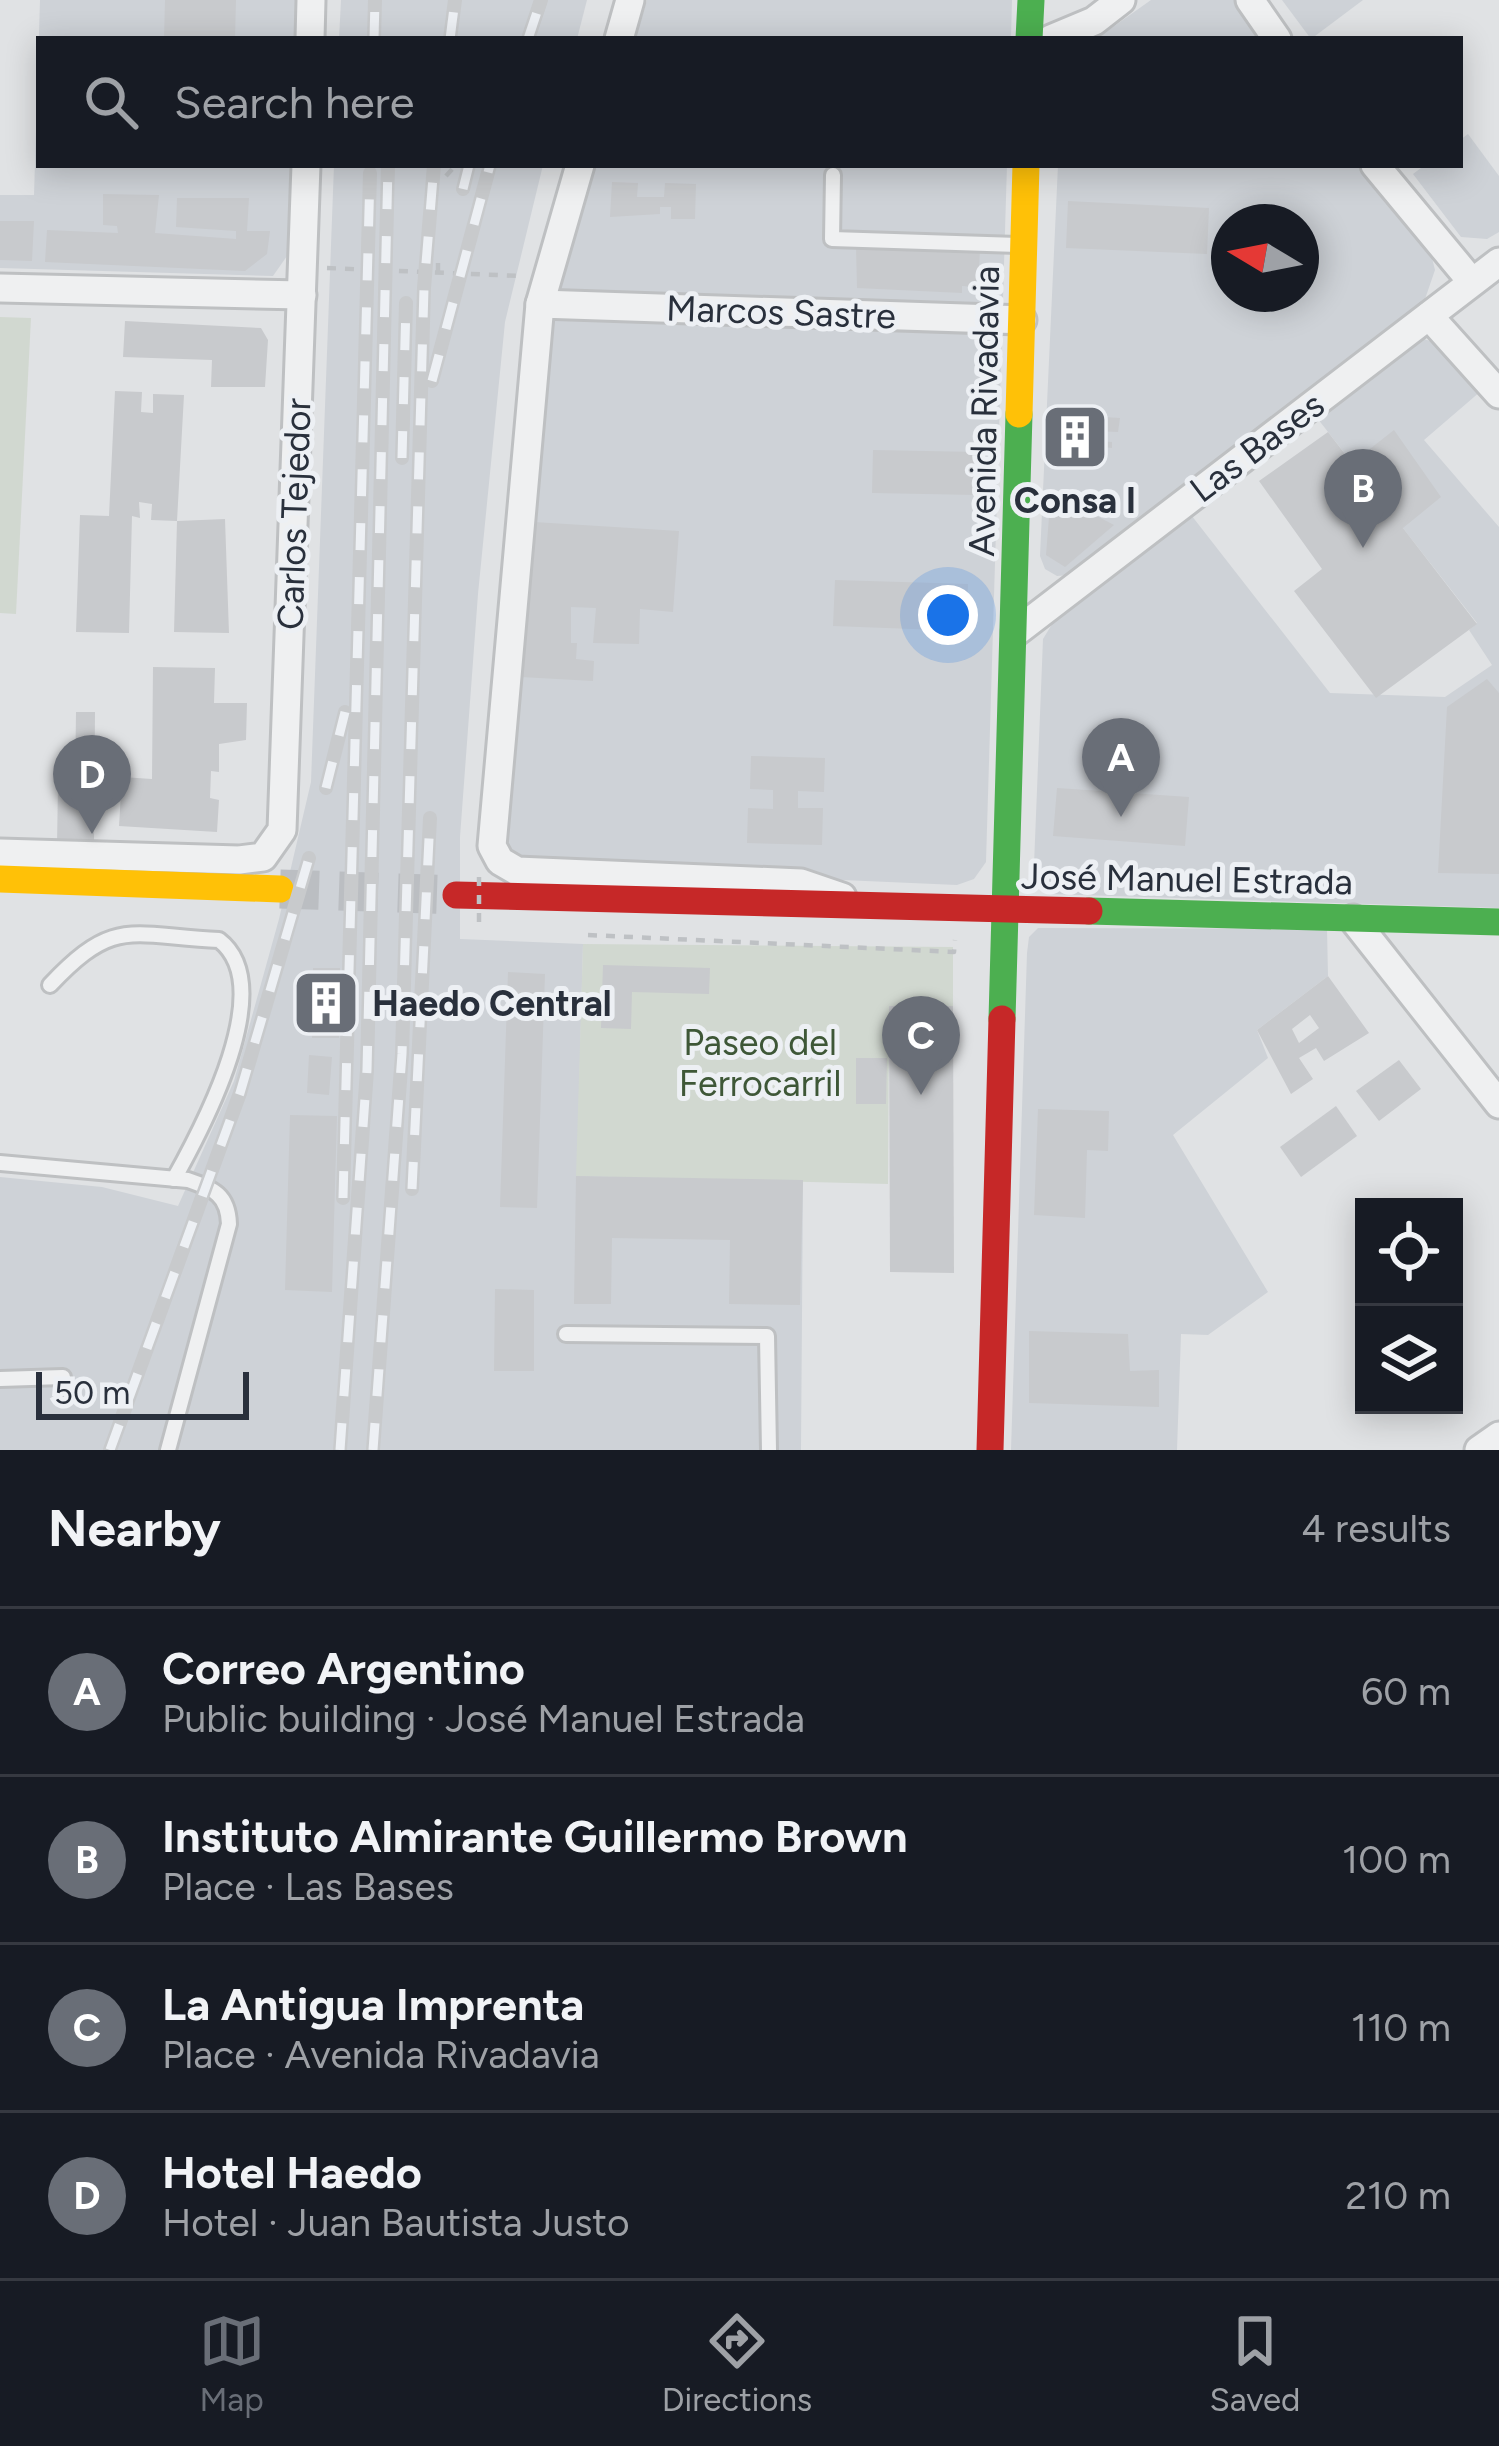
<!DOCTYPE html>
<meta charset="utf-8">
<style>
:root{--surface:#171b24;--page:#242831;--text:#f1f3f6;--muted:#9ea1a6;--line:#363941;--accent:#696e77}
body{margin:0;font-family:Figtree,sans-serif;background:var(--page);color:var(--text)}
.controls{position:absolute;right:36px;bottom:36px;display:grid;overflow:hidden;border-radius:0px;box-shadow:0 6px 30px #0003}
.controls button{width:108px;height:108px;display:grid;place-items:center;padding:0;border:0;border-bottom:3px solid var(--line);background:var(--surface);color:var(--text);font:60px sans-serif}
.compass{position:absolute;left:1211px;top:204px;width:108px;height:108px;border-radius:50%;background:var(--surface);box-shadow:0 6px 30px #0003;rotate:280deg}
.scale{position:absolute;left:36px;bottom:30px;width:213px;box-sizing:border-box;padding-left:12px;border:6px solid #29303c;border-top:0;font-size:33px;line-height:42px;white-space:nowrap;color:#29303c;-webkit-text-stroke:9px #edf0f4;paint-order:stroke}
.you{position:absolute;left:948px;top:615px;width:42px;height:42px;margin:-30px;border:9px solid #fff;border-radius:50%;background:#1a73e8;box-shadow:0 0 0 18px #1a73e833}
.badge{display:grid;place-items:center;width:78px;height:78px;border-radius:50%;background:var(--accent);color:#fff;font-size:39px;font-weight:700}
.pin{position:absolute;translate:-50% -99px;filter:drop-shadow(0 3px 6px #0008)}
.pin::after{content:'';position:absolute;top:63px;width:42px;height:36px;background:inherit;clip-path:polygon(0 0,100% 0,50% 100%)}
.list{margin:0;padding:0;list-style:none}
h2{display:flex;justify-content:space-between;align-items:center;height:156px;margin:0;padding:0 48px;font-size:51px}
h2 small{font-size:39px;font-weight:400;color:var(--muted)}
.list li{display:grid;grid-template-columns:78px 1fr auto;gap:36px;align-items:center;box-sizing:border-box;height:168px;padding:0 48px;border-top:3px solid var(--line)}
.list b{display:block;font-size:45px;white-space:nowrap}
.list p{margin:0;font-size:39px;white-space:nowrap;color:var(--muted)}
.list em{font-size:39px;font-style:normal;color:var(--muted)}
.icon{flex:none;width:66px;height:66px;fill:none;stroke:currentColor;stroke-width:2;stroke-linecap:round;stroke-linejoin:round}
.map{position:relative;flex:none;width:1499px;height:1450px;overflow:hidden}
.search{position:absolute;background:var(--surface);box-shadow:0 6px 30px #0003;left:36px;right:36px;top:36px;height:132px;display:flex;align-items:center;gap:30px;box-sizing:border-box;padding:0 42px;border-radius:0px;color:var(--muted);font-size:45px}
.sheet{height:828px;background:var(--surface)}
nav{display:flex;justify-content:space-around;align-items:center;box-sizing:border-box;height:168px;border-top:3px solid var(--line);background:var(--surface);font-size:33px;color:var(--muted)}
nav a{display:grid;justify-items:center;gap:6px}
nav .on{color:var(--accent)}
.map>svg:first-child{display:block}
.built{fill:#ced2d7;fill-rule:evenodd}
.green{fill:#d1d8d0}
.building{fill:#c8cacd;fill-rule:evenodd}
.lines{fill:none;stroke-linecap:round;stroke-linejoin:round}
.secondary-tunnel{stroke:#bbbec2;stroke-width:39;stroke-dasharray:39 20;stroke-linecap:butt}
.lane-casing{stroke:#bec0c2;stroke-width:20}
.street-casing{stroke:#bec0c2;stroke-width:33}
.path{stroke:#bec1c4;stroke-width:4.5;stroke-dasharray:9 9;stroke-linecap:butt}
.lane{stroke:#eff0f1;stroke-width:14}
.street{stroke:#eff0f1;stroke-width:27}
.fast{stroke:#4caf50;stroke-width:27}
.slow{stroke:#ffc107;stroke-width:27}
.jam{stroke:#c62828;stroke-width:27}
.rail-casing{stroke:#c8cacc;stroke-width:14}
.rail{stroke:#edf0f4;stroke-width:9;stroke-dasharray:27;stroke-linecap:butt}
.path-bridge{stroke:#bec1c4;stroke-width:4.5;stroke-dasharray:9 9;stroke-linecap:butt}
.labels{text-anchor:middle;dominant-baseline:central;stroke-width:10;stroke-linejoin:round;paint-order:stroke}
.street-label{font-size:36px;fill:#29303c;stroke:#edf0f4}
.poi-label{font-size:36px;font-weight:bold;fill:#29303c;stroke:#edf0f4}
.park-label{font-size:36px;fill:#3e5737;stroke:#edf0f4}
</style>
<div class="map">
<svg width="1499" height="1450" viewBox="0 0 1499 1450">
<rect width="100%" height="100%" fill="#e0e2e4"/>
<!-- built -->
<g class="built">
<path d="M40 0H296L295 39H39V165H290L287 256 273 276 0 268V195H34Z"/>
<path d="M341 0H587L577 39H339Z"/>
<path d="M647 0H1012L1011 39H635Z"/>
<path d="M1151 0H1244L1272 39H1096Z"/>
<path d="M1282 0H1363L1311 39Z"/>
<path d="M1468 134 1499 176V232L1487 239 1461 237 1413 174 1425 165H1460V140Z"/>
<path d="M334 165H543L505 322 478 594 460 837V939L583 944 577 1176 803 1180 801 1450H0V1177L102 1187 178 1206 234 1081 279 919 311 782Z"/>
<path d="M595 165H1007L986 862 974 879 957 885 524 866 508 853 504 830 550 345 563 268Z"/>
<path d="M1058 165H1364L1432 258 1435 270 1425 299 1069 575 1057 576 1045 569 1040 556ZM1229 222H1301V294H1229Z"/>
<path d="M1424 339 1442 345 1481 391 1424 440 1499 527V908L1047 894 1036 881 1034 865 1043 639 1057 616 1188 511 1330 693 1445 697 1492 665 1469 630 1477 623 1314 414 1406 346Z"/>
<path d="M1038 928 1327 929 1328 976 1257 1030 1268 1058 1173 1135 1268 1292 1208 1335 1181 1334 1177 1450H1011L1027 953 1029 937Z"/>
</g>
<!-- green -->
<g class="green">
<path d="M0 317 31 318 16 614 0 613Z"/>
<path d="M583 944 953 947V1006H889L888 1184 576 1176Z"/>
</g>
<!-- building -->
<g class="building">
<path d="M165 0H236L235 39H164Z"/>
<path d="M612 182 638 183 637 197H664L665 183 696 184 695 219H671V207H660V214L610 217Z"/>
<path d="M103 194 159 195 155 233 236 239V231L176 227 177 198H249L247 231H270L267 254 245 271 45 262 47 230 118 233 117 226 103 225Z"/>
<path d="M1068 201 1209 208 1207 254 1066 248Z"/>
<path d="M0 221H34L32 261 0 260Z"/>
<path d="M856 246 980 249 978 287 962 286V293L857 288Z"/>
<path d="M125 321 261 328 268 340 265 387H211L212 360 123 357Z"/>
<path d="M115 391 142 392 141 412 153 413V394L184 395 177 521 151 520 152 504 139 502 140 518 132 516 129 633 76 632 80 515 109 516Z"/>
<path d="M1056 414 1120 418 1118 432 1095 431V441L1112 442V448L1103 447 1102 459 1054 457Z"/>
<path d="M1394 430 1441 497 1403 528 1477 624 1376 698 1294 591 1322 569 1259 481 1328 432 1352 463Z"/>
<path d="M873 450 978 452 977 495 872 493Z"/>
<path d="M1051 492 1114 525 1065 567 1046 555Z"/>
<path d="M225 519 229 633 174 632 177 521Z"/>
<path d="M534 522 679 531 673 612 640 609 639 644 593 643 596 608 571 607V643H577L576 659 594 661 593 681 521 677Z"/>
<path d="M835 580 968 584 966 631 833 626Z"/>
<path d="M153 667 215 668 214 703H247L246 740 219 744V772L211 771 210 798 219 800 217 832 119 826 122 777 152 779Z"/>
<path d="M1487 679 1499 693V874L1438 873 1447 707Z"/>
<path d="M76 712H95L94 845H57L58 785H75Z"/>
<path d="M751 756 825 758 824 792 798 791V808H823L822 845 747 843 748 808 773 809V790L750 789Z"/>
<path d="M1057 788 1189 797 1185 846 1053 836Z"/>
<path d="M603 965 710 968 709 994 632 992 631 1029 601 1028Z"/>
<path d="M313 968H340L339 1038H312Z"/>
<path d="M508 972 545 974 537 1208 500 1207Z"/>
<path d="M1328 976 1369 1033 1324 1061 1316 1048 1299 1058 1313 1079 1291 1094 1257 1030ZM1310 1015 1319 1028 1299 1043 1292 1029Z"/>
<path d="M889 1006H953L954 1273 890 1272Z"/>
<path d="M309 1055 332 1057 329 1095 307 1093Z"/>
<path d="M856 1058H887L886 1104H856Z"/>
<path d="M1399 1060 1421 1089 1379 1121 1356 1091Z"/>
<path d="M1336 1106 1357 1136 1301 1177 1280 1147Z"/>
<path d="M1038 1109 1109 1111 1108 1151 1087 1150 1085 1218 1034 1215Z"/>
<path d="M290 1115 337 1116 332 1292 285 1290Z"/>
<path d="M576 1176 803 1180 800 1305 729 1304 730 1240 612 1238 611 1304H574Z"/>
<path d="M495 1289 534 1290V1371H494Z"/>
<path d="M1029 1331 1128 1334 1130 1371 1159 1370V1407L1029 1403Z"/>
</g>
<g class="lines">
<!-- secondary-tunnel -->
<path class="secondary-tunnel" d="M280 889 456 895"/>
<defs>
<g id="lane">
<path d="M833 175 832 239 1019 245"/>
<path d="M50 985C115 916 130 936 219 940 279 986 203 1127 174 1179"/>
<path d="M0 1163 188 1180C214 1189 228 1195 229 1224L168 1450"/>
<path d="M566 1334 767 1336 769 1450"/>
<path d="M0 1379 63 1377"/>
</g>
<g id="street">
<path d="M1250 0 1277 39"/>
<path d="M310 39 311 0"/>
<path d="M619 39 630 0"/>
<path d="M1051 39 1094 21 1121 0"/>
<path d="M580 165 540 304 492 846 500 861 517 871 801 883 842 897"/>
<path d="M1375 165 1472 282"/>
<path d="M0 288 302 295"/>
<path d="M540 304 1022 320"/>
<path d="M1429 316 1499 394"/>
<path d="M1016 632 1499 262"/>
<path d="M0 853 239 860 263 857 282 830 306 165"/>
<path d="M1353 919 1499 1104"/>
<path d="M1479 1450 1499 1436"/>
</g>
</defs>
<!-- lane casing -->
<use href="#lane" class="lane-casing"/>
<!-- street casing -->
<use href="#street" class="street-casing"/>
<!-- path -->
<g class="path">
<path d="M446 176 456 165"/>
<path d="M327 268 519 276"/>
<path d="M438 272V257"/>
<path d="M588 935 954 952 955 940"/>
</g>
<!-- lane -->
<use href="#lane" class="lane"/>
<!-- street -->
<use href="#street" class="street"/>
<!-- fast -->
<g class="fast">
<path d="M1029 39 1031 0"/>
<path d="M1089 911 1499 922"/>
<path d="M1002 1019 1019 414"/>
</g>
<!-- slow -->
<g class="slow">
<path d="M1019 414 1026 165"/>
<path d="M0 879 280 889"/>
</g>
<!-- jam -->
<g class="jam">
<path d="M456 895 1089 911"/>
<path d="M990 1450 1002 1019"/>
</g>
<defs>
<g id="rail">
<path d="M374 39 375 0"/>
<path d="M450 39 455 0"/>
<path d="M528 39 541 0"/>
<path d="M463 189 469 165"/>
<path d="M432 381 490 165"/>
<path d="M402 458 406 303"/>
<path d="M326 788 345 712"/>
<path d="M412 1189 430 818"/>
<path d="M343 1198 370 173"/>
<path d="M110 1450 240 1093 309 858"/>
<path d="M340 1450 367 1070 388 165"/>
<path d="M373 1450 402 1054 424 288 434 165"/>
</g>
</defs>
<!-- rail casing -->
<use href="#rail" class="rail-casing"/>
<!-- rail -->
<use href="#rail" class="rail"/>
<!-- path-bridge -->
<path class="path-bridge" d="M479 877V924"/>
</g>
<!-- icons -->
<defs>
<symbol id="building-square" viewBox="-11 -11 22 22"><rect x="-9" y="-9" width="18" height="18" rx="4" fill="#696e77" stroke="#edf0f4"/><path d="M-4-6H4V6H1V3H-1V6H-4ZM-2.5-4.3h1.7v1.8h-1.7ZM.8-4.3h1.7v1.8H.8ZM-2.5-1h1.7V.8h-1.7ZM.8-1h1.7V.8H.8Z" fill="#fff"/></symbol>
</defs>
<g fill-rule="evenodd">
<use href="#building-square" x="1037" y="399" width="76" height="76"/>
<use href="#building-square" x="288" y="965" width="76" height="76"/>
</g>
<g class="labels">
<!-- street labels -->
<g class="street-label">
<text transform="translate(781 312) rotate(2)">Marcos Sastre</text>
<text transform="translate(984 411) rotate(-89)">Avenida Rivadavia</text>
<text transform="translate(1257 447) rotate(-37)">Las Bases</text>
<text transform="translate(294 514) rotate(-88)">Carlos Tejedor</text>
<text transform="translate(1187 879) rotate(1)">José Manuel Estrada</text>
</g>
<!-- poi labels -->
<g class="poi-label">
<text x="1075" y="500">Consa I</text>
<text x="372" y="1003" text-anchor="start">Haedo Central</text>
</g>
<!-- park labels -->
<g class="park-label">
<text x="760" y="1042">Paseo del<tspan x="760" dy="41">Ferrocarril</tspan></text>
</g>
</g>
</svg>
<div class="controls">
<button><svg class="icon" aria-label="locate" viewBox="0 0 24 24"><circle cx="12" cy="12" r="6"/><path d="M12 2v4M12 18v4M2 12h4M18 12h4"/></svg></button>
<button><svg class="icon" aria-label="layers" viewBox="0 0 24 24"><path d="M12 4l9 5-9 5-9-5zM3 14l9 5 9-5"/></svg></button>
</div>
<svg class="compass" viewBox="-18 -18 36 36"><path d="M0-13l5 13h-10z" fill="#e53935"/><path d="M0 13l5-13h-10z" fill="#9ea1a6"/></svg>
<div class="scale">50 m</div>
<div class="you"></div>
<div class="pin badge" style="left:1121px;top:817px">A</div>
<div class="pin badge" style="left:1363px;top:548px">B</div>
<div class="pin badge" style="left:921px;top:1095px">C</div>
<div class="pin badge" style="left:92px;top:834px">D</div>
<div class="search"><svg class="icon" aria-label="search" viewBox="0 0 24 24"><circle cx="10" cy="10" r="6"/><path d="M15 15l6 6"/></svg>Search here</div>
</div>
<section class="sheet">
<h2>Nearby<small>4 results</small></h2>
<ul class="list">
<li><span class="badge">A</span><div><b>Correo Argentino</b><p>Public building · José Manuel Estrada</p></div><em>60 m</em></li>
<li><span class="badge">B</span><div><b>Instituto Almirante Guillermo Brown</b><p>Place · Las Bases</p></div><em>100 m</em></li>
<li><span class="badge">C</span><div><b>La Antigua Imprenta</b><p>Place · Avenida Rivadavia</p></div><em>110 m</em></li>
<li><span class="badge">D</span><div><b>Hotel Haedo</b><p>Hotel · Juan Bautista Justo</p></div><em>210 m</em></li>
</ul>
</section>
<nav>
<a class="on"><svg class="icon" aria-label="map" viewBox="0 0 24 24"><path d="M3 6l6-2 6 2 6-2v14l-6 2-6-2-6 2zM9 4v14M15 6v14"/></svg>Map</a>
<a><svg class="icon" aria-label="directions" viewBox="0 0 24 24"><path d="M12 3l9 9-9 9-9-9zM9 14v-3h6M13 9l2 2-2 2"/></svg>Directions</a>
<a><svg class="icon" aria-label="saved" viewBox="0 0 24 24"><path d="M7 4h10v16l-5-4-5 4z"/></svg>Saved</a>
</nav>
